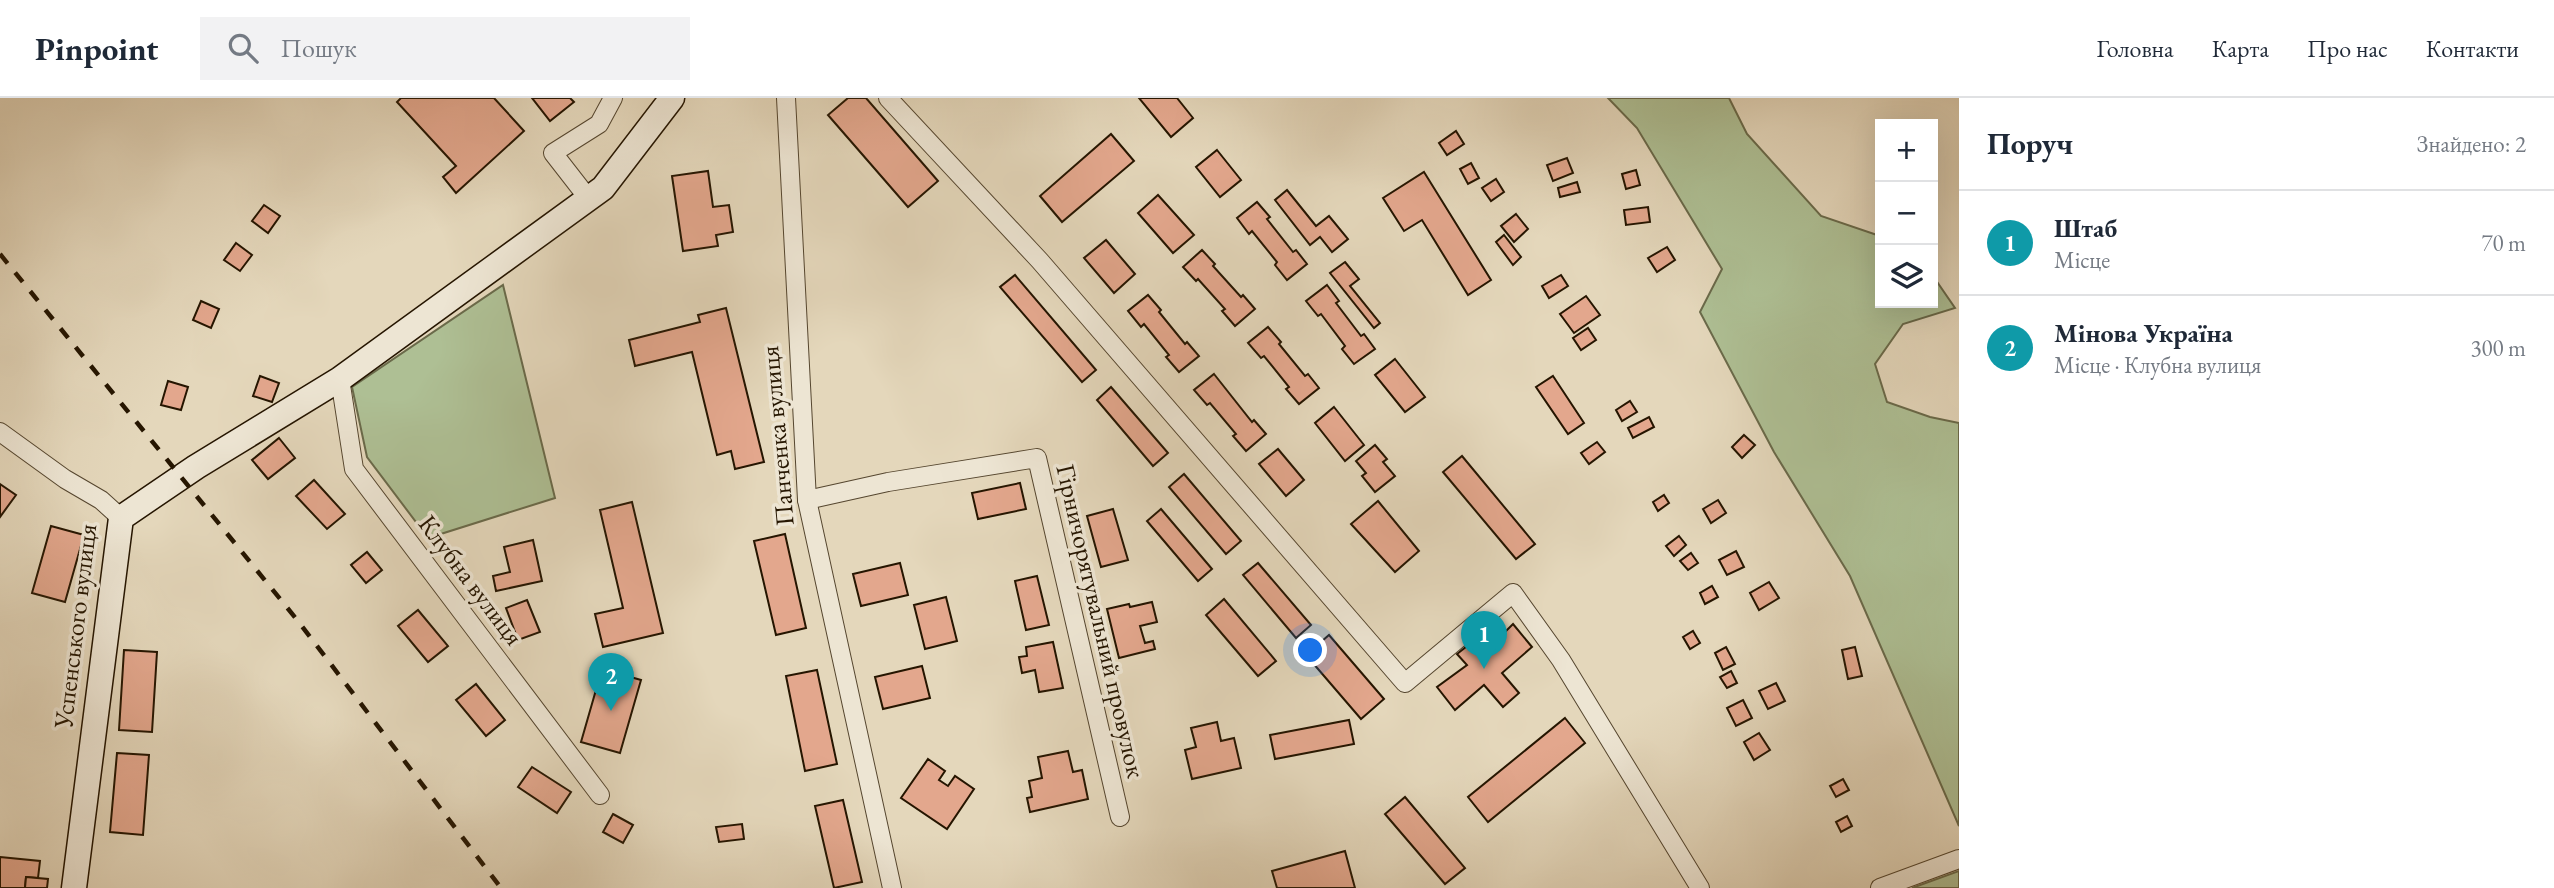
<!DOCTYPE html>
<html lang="uk">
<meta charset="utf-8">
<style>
:root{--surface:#fff;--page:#f2f2f3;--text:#1f2937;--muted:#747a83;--line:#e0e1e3;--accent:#111827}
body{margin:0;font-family:"EB Garamond",serif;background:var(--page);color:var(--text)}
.controls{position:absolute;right:21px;top:21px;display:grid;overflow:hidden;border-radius:0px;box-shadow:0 7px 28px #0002}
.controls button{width:63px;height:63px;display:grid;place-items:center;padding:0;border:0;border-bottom:2px solid var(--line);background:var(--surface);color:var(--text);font:35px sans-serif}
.you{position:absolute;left:1311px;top:553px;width:24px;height:24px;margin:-18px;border:5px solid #fff;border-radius:50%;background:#1a73e8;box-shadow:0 0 0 10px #1a73e833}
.badge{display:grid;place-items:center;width:46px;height:46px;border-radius:50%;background:var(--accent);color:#fff;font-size:23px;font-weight:700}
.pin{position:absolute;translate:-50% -58px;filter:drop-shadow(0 2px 4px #0008)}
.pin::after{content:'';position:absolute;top:37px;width:24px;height:21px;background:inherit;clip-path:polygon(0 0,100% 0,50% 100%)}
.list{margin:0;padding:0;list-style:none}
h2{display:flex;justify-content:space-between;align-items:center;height:91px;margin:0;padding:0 28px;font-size:30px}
h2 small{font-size:23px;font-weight:400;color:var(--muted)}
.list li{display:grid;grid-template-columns:46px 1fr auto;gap:21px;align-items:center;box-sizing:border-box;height:105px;padding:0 28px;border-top:2px solid var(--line)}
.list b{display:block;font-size:26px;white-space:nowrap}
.list p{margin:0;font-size:23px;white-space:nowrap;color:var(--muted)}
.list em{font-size:23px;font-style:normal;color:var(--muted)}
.icon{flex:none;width:38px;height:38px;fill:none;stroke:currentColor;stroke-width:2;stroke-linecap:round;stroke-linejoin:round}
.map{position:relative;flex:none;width:1959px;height:790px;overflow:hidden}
header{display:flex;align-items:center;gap:42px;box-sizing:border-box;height:98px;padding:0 35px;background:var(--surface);border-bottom:2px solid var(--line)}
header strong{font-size:33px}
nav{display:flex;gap:38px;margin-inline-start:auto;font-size:24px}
.search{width:490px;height:63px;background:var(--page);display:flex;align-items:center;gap:18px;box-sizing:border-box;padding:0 24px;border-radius:0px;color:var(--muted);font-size:26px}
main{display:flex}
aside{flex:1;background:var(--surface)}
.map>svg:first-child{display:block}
.green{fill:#aebf94;stroke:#6a6a4a;stroke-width:2}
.building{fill:#e3a78d;stroke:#251500;stroke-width:2}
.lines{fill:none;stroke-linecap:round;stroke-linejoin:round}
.street-casing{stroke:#55462f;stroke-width:20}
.secondary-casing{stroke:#251500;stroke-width:27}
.street{stroke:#ede5d3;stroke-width:18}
.secondary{stroke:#ede5d3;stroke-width:24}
.rail{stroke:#251500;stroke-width:4.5;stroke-dasharray:12 12;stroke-linecap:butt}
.labels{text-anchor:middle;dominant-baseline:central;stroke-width:7;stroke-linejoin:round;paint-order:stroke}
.street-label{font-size:26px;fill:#251500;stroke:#ede5d3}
</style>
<header>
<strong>Pinpoint</strong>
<div class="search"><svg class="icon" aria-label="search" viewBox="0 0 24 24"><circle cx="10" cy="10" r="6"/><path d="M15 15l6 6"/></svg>Пошук</div>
<nav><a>Головна</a><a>Карта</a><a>Про нас</a><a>Контакти</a></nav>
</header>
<main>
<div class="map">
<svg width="1959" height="790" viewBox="0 0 1959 790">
<rect width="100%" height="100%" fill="#e4d7bb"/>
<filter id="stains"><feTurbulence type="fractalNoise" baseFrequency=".00286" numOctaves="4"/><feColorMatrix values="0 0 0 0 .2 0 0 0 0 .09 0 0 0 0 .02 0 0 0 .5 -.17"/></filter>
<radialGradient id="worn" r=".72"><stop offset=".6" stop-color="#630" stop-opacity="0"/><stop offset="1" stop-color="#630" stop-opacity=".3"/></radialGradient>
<!-- green -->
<g class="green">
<path d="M1608 0H1729L1747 36 1821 118 1880 138V205H1933V178L1955 210 1903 226 1875 266 1887 304 1930 319 1959 325V728L1850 478 1774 354 1700 214 1722 171 1637 30Z"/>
<path d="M503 187 555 400 428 440 367 359 352 289Z"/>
<path d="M1959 773V790H1912Z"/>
</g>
<!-- building -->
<g class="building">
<path d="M401 0H494L524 33 456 95 443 79 456 68 397 4Z"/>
<path d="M532 0H570L574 4 550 23Z"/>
<path d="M848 0H866L938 83 908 109 828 17Z"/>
<path d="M1139 0H1177L1193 20 1171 39Z"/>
<path d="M1456 33 1464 46 1447 57 1439 45Z"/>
<path d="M1111 36 1134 63 1062 124 1040 98Z"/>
<path d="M1217 52 1241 82 1220 99 1196 69Z"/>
<path d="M1567 60 1573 75 1553 83 1547 67Z"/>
<path d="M1471 65 1479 80 1468 86 1460 71Z"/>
<path d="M1636 72 1640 87 1626 91 1622 76Z"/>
<path d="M708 73 713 109 729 107 733 134 716 137 718 148 683 153 672 78Z"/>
<path d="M1424 74 1491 182 1468 197 1422 122 1404 133 1383 100Z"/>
<path d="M1496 81 1504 94 1491 103 1482 90Z"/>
<path d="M1577 84 1580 94 1560 99 1558 90Z"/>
<path d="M1287 92 1316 128 1329 118 1348 141 1332 154 1320 139 1310 147 1275 102Z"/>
<path d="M1158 97 1194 137 1173 155 1138 115Z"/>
<path d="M1257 104 1270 119 1267 121 1293 154 1296 152 1307 166 1287 182 1275 167 1277 164 1252 133 1249 136 1237 120Z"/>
<path d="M264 107 280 118 268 135 252 123Z"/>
<path d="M1648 109 1650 124 1626 127 1624 112Z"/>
<path d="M1516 116 1528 131 1514 144 1501 128Z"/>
<path d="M1504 137 1521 159 1513 167 1496 144Z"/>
<path d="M1106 142 1135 176 1114 195 1084 160Z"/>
<path d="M236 145 252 157 240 173 224 162Z"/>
<path d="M1667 149 1675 162 1657 174 1648 160Z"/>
<path d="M1202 152 1215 166 1213 168 1241 199 1243 197 1255 211 1235 228 1222 213 1225 211 1198 181 1196 183 1183 169Z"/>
<path d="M1345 164 1359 181 1350 188 1380 225 1374 230 1330 175Z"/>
<path d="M1015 177 1096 272 1082 284 1000 189Z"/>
<path d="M1561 177 1568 188 1549 200 1542 188Z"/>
<path d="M1327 187 1339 203 1336 205 1361 238 1364 236 1375 251 1354 266 1342 251 1345 248 1321 216 1318 218 1306 203Z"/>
<path d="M1148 197 1161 212 1159 214 1185 246 1187 244 1199 258 1179 274 1166 259 1169 257 1144 226 1141 229 1128 213Z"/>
<path d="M1586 198 1600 217 1574 235 1560 216Z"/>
<path d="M201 203 219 211 211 230 193 222Z"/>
<path d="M726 210 764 364 735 371 731 353 717 357 692 254 635 268 629 242 700 224 698 217Z"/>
<path d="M1268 229 1281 244 1279 246 1305 278 1308 276 1319 290 1299 306 1286 291 1289 289 1264 258 1261 260 1248 245Z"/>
<path d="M1588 230 1596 242 1581 252 1573 240Z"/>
<path d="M1395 261 1425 299 1405 314 1375 277Z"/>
<path d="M1214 276 1252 324 1254 322 1266 336 1246 353 1233 338 1236 336 1210 305 1207 307 1194 292Z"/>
<path d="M260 278 279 285 272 304 253 298Z"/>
<path d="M1553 278 1584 325 1568 336 1536 289Z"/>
<path d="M168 283 188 289 181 312 161 307Z"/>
<path d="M1111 289 1168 355 1153 368 1097 302Z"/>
<path d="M1630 303 1637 314 1622 323 1616 312Z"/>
<path d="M1334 309 1364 347 1345 363 1315 325Z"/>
<path d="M1649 319 1654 329 1633 340 1628 330Z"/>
<path d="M1744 337 1755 347 1742 360 1732 349Z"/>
<path d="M279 340 295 360 268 381 252 362Z"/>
<path d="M1597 344 1605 354 1589 366 1581 355Z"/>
<path d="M1375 347 1387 361 1383 364 1395 378 1375 394 1362 378 1366 375 1356 363Z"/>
<path d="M1278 351 1304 382 1286 398 1259 366Z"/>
<path d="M1462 358 1535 446 1516 461 1443 374Z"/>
<path d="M1184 376 1241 443 1226 456 1169 389Z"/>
<path d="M314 382 345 416 327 431 296 398Z"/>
<path d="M1020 385 1026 411 978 421 972 395Z"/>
<path d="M0 386 16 397 0 419Z"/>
<path d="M1664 397 1669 405 1658 413 1653 404Z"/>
<path d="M1718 402 1726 415 1711 425 1703 411Z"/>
<path d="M1378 403 1419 453 1395 474 1351 426Z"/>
<path d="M632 404 663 535 603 549 595 516 623 510 600 412Z"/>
<path d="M1113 411 1128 462 1101 469 1087 418Z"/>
<path d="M1161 411 1212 471 1198 483 1147 423Z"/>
<path d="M51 428 84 437 65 504 32 495Z"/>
<path d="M785 436 806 530 776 537 754 443Z"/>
<path d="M1679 438 1686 447 1674 458 1666 448Z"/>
<path d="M533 442 542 483 496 493 493 478 510 474 504 449Z"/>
<path d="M1736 453 1744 469 1727 477 1719 462Z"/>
<path d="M367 454 382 472 366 485 351 467Z"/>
<path d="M1691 455 1698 465 1688 472 1680 463Z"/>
<path d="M900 465 908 497 861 508 853 476Z"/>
<path d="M1258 465 1311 527 1296 540 1243 477Z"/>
<path d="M1037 478 1049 527 1026 532 1015 483Z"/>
<path d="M1769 484 1779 500 1759 512 1750 495Z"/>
<path d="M1712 488 1718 499 1705 506 1700 495Z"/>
<path d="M946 499 957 543 925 551 914 507Z"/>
<path d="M1224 501 1276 563 1258 578 1206 517Z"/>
<path d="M527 502 540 534 518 542 506 510Z"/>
<path d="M1152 504 1157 524 1140 528 1145 545 1153 543 1155 551 1119 560 1107 511 1129 506 1130 509Z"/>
<path d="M418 512 448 548 428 564 398 528Z"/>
<path d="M1513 526 1532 549 1502 575 1519 595 1503 609 1484 587 1455 612 1437 589 1467 567 1457 556 1476 541 1486 553Z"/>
<path d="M1693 533 1700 545 1690 551 1683 539Z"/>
<path d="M1329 537 1384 601 1361 621 1306 557Z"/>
<path d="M1053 544 1063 590 1039 594 1035 572 1022 575 1019 559 1027 558 1026 549Z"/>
<path d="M1726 549 1735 566 1723 572 1715 555Z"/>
<path d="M1855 549 1862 578 1848 581 1842 552Z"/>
<path d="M124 552 157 554 152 634 119 632Z"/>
<path d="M922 568 930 600 883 611 875 579Z"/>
<path d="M602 571 641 582 620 655 581 644Z"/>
<path d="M817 572 837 666 805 673 786 578Z"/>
<path d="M1731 573 1737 585 1727 590 1720 579Z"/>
<path d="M1776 585 1785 603 1768 611 1759 593Z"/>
<path d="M476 586 505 622 486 638 456 602Z"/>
<path d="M1743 602 1752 620 1736 628 1727 610Z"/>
<path d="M1565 620 1585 645 1488 724 1468 699Z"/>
<path d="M1349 622 1354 646 1275 661 1270 637Z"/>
<path d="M1217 624 1221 643 1234 640 1241 670 1192 681 1185 652 1196 649 1191 630Z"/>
<path d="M1759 635 1770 652 1754 662 1744 644Z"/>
<path d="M1068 653 1073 674 1082 672 1088 701 1030 714 1027 700 1032 699 1029 683 1042 680 1038 659Z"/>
<path d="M117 655 149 657 143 737 110 734Z"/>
<path d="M928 661 945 673 939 682 948 688 955 678 974 691 947 731 901 700Z"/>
<path d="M532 669 571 694 557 715 518 689Z"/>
<path d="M1843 681 1849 692 1836 699 1830 688Z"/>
<path d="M1405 699 1465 770 1445 786 1385 716Z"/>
<path d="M843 702 862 784 834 790 815 708Z"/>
<path d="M613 716 633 727 623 745 603 734Z"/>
<path d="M1847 718 1852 728 1841 734 1836 724Z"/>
<path d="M742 726 744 741 719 744 716 729Z"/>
<path d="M1345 753 1355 790H1277L1272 773Z"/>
<path d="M0 759 40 763 38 780 26 779 25 790H0Z"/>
<path d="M26 779 48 781 47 790H25Z"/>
</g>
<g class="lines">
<defs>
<g id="street">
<path d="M786 0 807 402 892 790"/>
<path d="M888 0 1040 163 1405 585 1513 495 1561 562 1700 790"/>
<path d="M588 100 553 55 599 26 613 0"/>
<path d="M340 281 354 371 600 697"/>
<path d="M0 334 65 381 101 402 121 420"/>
<path d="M807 402 888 384 1037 360 1120 719"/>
<path d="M1880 790 1959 761"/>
</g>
<path id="secondary" d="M74 790 121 420 196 369 340 281 603 90 672 0"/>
</defs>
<!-- street casing -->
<use href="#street" class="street-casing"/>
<!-- secondary casing -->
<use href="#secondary" class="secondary-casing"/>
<!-- street -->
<use href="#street" class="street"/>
<!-- secondary -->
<use href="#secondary" class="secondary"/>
<!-- rail -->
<path class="rail" d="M0 156 298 523 501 790"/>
</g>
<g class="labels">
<!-- street labels -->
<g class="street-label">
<text transform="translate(777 338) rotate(-95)">Панченка вулиця</text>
<text transform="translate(471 482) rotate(53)">Клубна вулиця</text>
<text transform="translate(1101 523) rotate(77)">Гірничорятувальний провулок</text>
<text transform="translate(75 528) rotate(-83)">Успенського вулиця</text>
</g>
</g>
<rect width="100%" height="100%" filter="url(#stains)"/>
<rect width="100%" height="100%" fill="url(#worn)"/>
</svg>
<div class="controls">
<button>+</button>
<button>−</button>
<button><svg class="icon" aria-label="layers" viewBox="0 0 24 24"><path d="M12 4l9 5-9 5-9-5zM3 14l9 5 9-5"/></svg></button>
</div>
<div class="you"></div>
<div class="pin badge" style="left:1484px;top:571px;background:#0f9aa8">1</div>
<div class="pin badge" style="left:611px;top:613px;background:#0f9aa8">2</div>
</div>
<aside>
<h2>Поруч<small>Знайдено: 2</small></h2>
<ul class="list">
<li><span class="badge" style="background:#0f9aa8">1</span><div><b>Штаб</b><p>Місце</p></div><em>70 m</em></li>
<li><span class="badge" style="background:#0f9aa8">2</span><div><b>Мінова Україна</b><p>Місце · Клубна вулиця</p></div><em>300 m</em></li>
</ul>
</aside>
</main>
